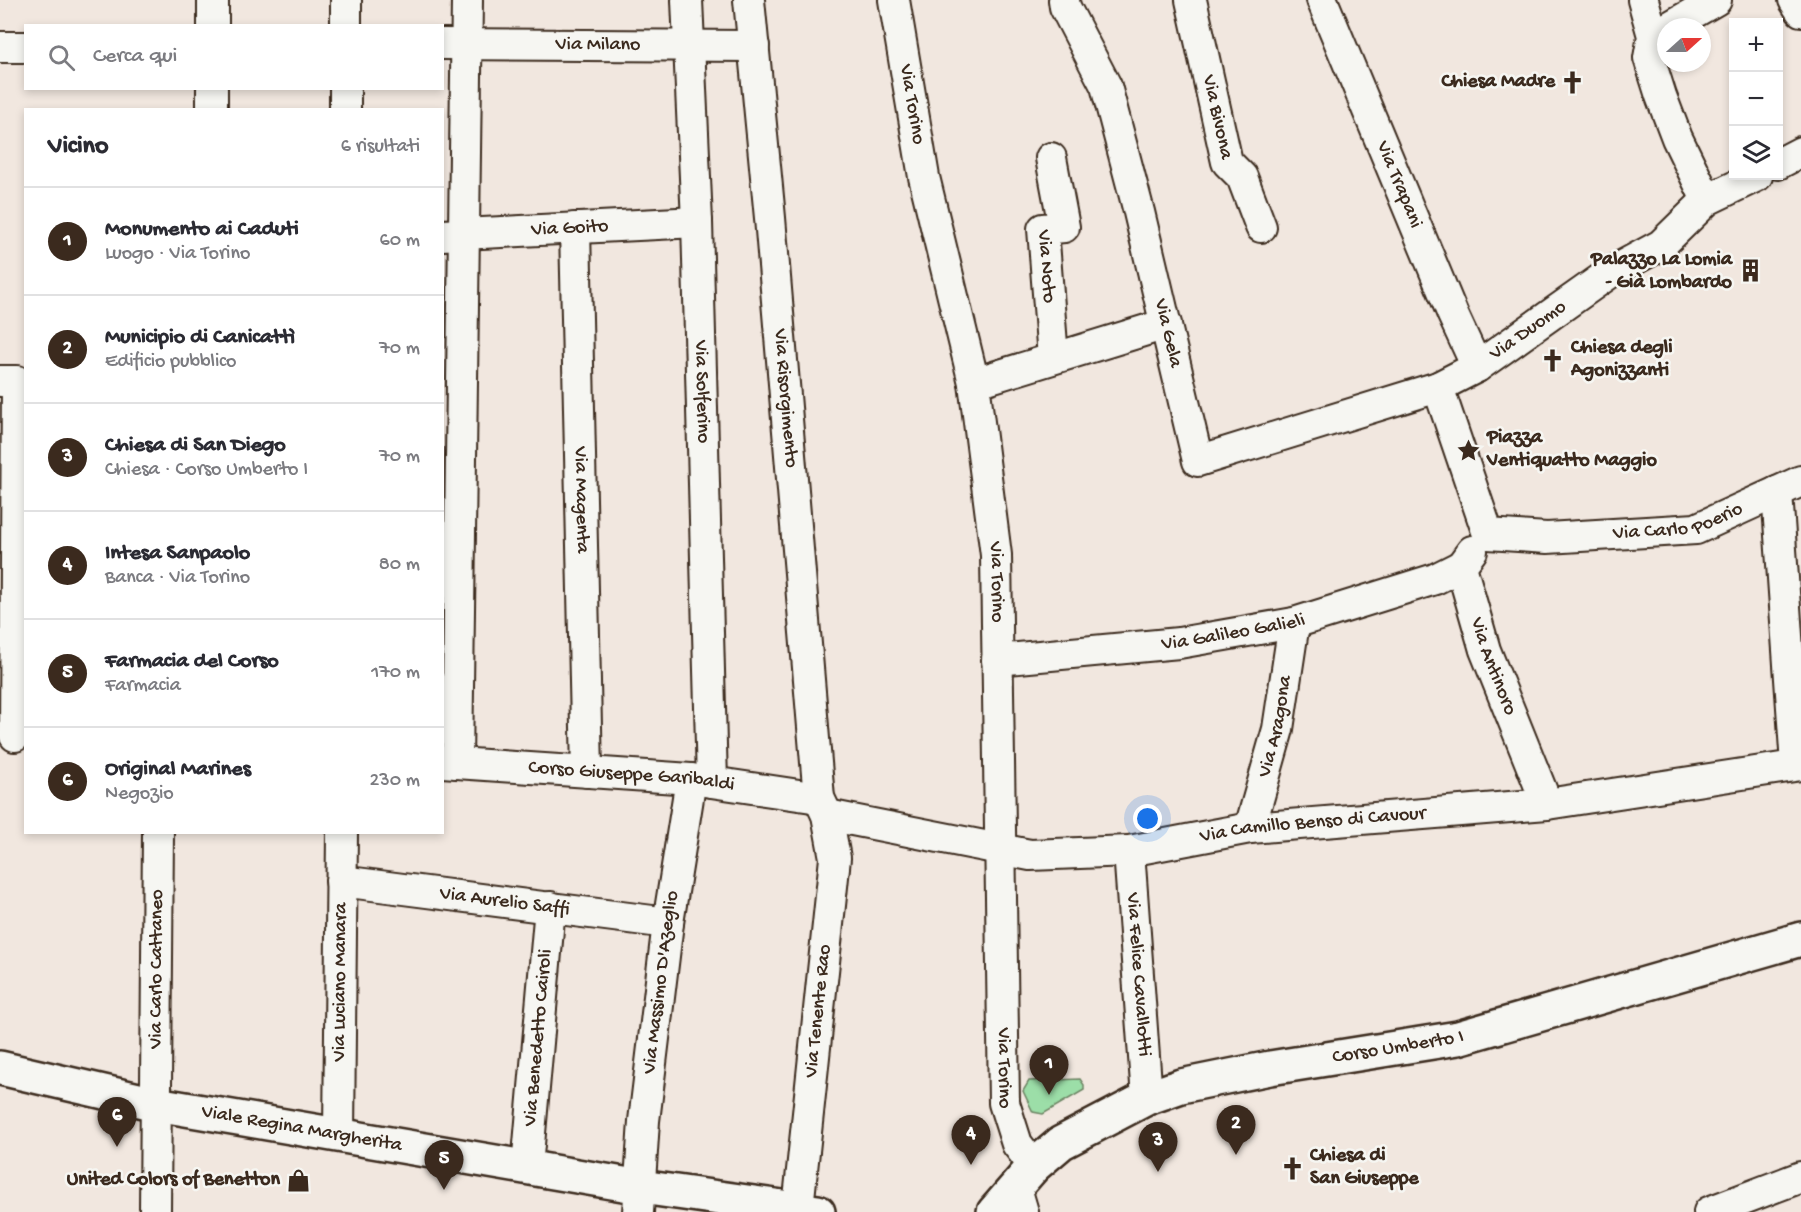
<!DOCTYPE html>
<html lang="it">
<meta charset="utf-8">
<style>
:root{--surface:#fff;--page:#f7f7f7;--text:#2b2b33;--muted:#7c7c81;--line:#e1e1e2;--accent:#3b2a1e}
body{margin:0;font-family:"Gochi Hand",sans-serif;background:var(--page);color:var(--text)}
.controls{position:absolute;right:18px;top:18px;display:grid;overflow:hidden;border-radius:0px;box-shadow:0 3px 9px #0003}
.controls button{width:54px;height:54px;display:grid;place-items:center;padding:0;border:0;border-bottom:2px solid var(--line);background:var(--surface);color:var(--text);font:30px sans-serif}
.compass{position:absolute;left:1657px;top:18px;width:54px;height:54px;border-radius:50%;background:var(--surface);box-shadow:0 3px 9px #0003;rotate:69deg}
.you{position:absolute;left:1148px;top:819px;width:21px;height:21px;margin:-15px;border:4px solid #fff;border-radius:50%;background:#1a73e8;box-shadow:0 0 0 9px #1a73e833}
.badge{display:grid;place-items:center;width:39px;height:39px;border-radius:50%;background:var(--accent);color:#fff;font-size:20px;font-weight:700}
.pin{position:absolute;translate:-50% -50px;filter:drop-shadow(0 2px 3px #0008)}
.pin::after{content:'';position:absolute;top:32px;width:21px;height:18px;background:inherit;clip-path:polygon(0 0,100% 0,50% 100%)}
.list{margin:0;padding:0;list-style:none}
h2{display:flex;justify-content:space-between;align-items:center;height:78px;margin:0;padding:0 24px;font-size:26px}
h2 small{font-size:20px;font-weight:400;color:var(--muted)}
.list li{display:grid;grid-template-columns:39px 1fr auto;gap:18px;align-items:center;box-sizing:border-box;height:108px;padding:0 24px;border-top:2px solid var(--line)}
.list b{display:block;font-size:22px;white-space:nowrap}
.list p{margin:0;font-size:20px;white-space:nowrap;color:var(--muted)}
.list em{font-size:20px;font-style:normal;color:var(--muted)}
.icon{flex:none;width:33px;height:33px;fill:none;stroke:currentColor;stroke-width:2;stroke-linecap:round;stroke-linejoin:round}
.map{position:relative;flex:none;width:1801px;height:1212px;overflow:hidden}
.search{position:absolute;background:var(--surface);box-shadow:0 3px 9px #0003;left:24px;top:24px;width:420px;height:66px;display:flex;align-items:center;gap:15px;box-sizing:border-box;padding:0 21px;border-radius:0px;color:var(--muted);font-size:22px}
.panel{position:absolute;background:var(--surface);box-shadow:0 3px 9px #0003;left:24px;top:108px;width:420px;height:726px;border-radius:0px}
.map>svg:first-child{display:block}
.green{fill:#9cdea8;stroke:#6c8463;stroke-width:1.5}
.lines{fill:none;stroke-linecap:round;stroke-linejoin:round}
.minor-casing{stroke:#3b2a1e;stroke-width:34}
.tertiary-casing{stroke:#3b2a1e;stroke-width:38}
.minor{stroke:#f6f6f2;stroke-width:30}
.tertiary{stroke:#f6f6f2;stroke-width:33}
.labels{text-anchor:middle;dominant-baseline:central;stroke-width:5;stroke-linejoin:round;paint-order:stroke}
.street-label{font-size:20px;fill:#3b2a1e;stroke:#f6f6f2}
.poi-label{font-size:20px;font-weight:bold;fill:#3b2a1e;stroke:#f6f6f2;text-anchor:end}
</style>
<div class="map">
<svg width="1801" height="1212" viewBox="0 0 1801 1212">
<rect width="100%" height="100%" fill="#f1e7df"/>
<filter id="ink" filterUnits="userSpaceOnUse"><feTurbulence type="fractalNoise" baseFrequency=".0167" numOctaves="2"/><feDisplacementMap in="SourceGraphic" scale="12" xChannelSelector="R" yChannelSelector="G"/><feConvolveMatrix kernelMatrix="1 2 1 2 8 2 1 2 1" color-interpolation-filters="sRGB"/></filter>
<g filter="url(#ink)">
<!-- green -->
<path class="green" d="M1080 1079 1084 1085V1090L1043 1114 1033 1112 1023 1091 1029 1081Z"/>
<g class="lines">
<defs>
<g id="minor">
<path id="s1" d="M687 0 697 222 712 782"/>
<path id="s2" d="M749 0 770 218 819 798 827 815 835 858 798 1208"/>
<path id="s3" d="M894 0 924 177 974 383 996 555 1004 1103 1017 1144 1034 1166"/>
<path id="s4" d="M1064 0 1065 7 1106 86 1139 212 1198 461 1438 387 1477 367 1611 272 1661 245 1707 200 1757 176"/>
<path id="s5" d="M1191 0 1227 162 1242 177 1261 227"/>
<path id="s6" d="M1322 0 1453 315 1477 367"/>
<path d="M1643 0 1653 36 1649 58 1661 96 1677 138 1707 200"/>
<path d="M1794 0 1801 11"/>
<path d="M213 26V0"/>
<path d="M346 26V0"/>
<path d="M1669 27 1716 0"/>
<path id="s7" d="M442 44 754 46"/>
<path d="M0 47H26"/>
<path d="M212 110V88"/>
<path d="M345 110V88"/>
<path id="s8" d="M1051 158 1064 227 1043 229 1053 358"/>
<path d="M1778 164 1801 152"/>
<path id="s9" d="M575 228 587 772"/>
<path id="s10" d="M442 235 697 222"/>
<path d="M0 381H17L15 736"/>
<path d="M974 383 1166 324"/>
<path d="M1438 387 1488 534"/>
<path d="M1777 492 1796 765"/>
<path id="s11" d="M1488 534 1547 538 1696 529 1801 481"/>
<path id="s12" d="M1472 551 1461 566 1485 650 1547 804"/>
<path id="s13" d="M997 660 1179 643 1294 623 1435 579 1461 566"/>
<path id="s14" d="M442 762 691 779 819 798"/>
<path d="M457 763 467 0"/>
<path id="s15" d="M827 815 1030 855 1129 851 1250 828 1547 804 1801 765"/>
<path id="s16" d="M1250 828 1278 729 1294 623"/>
<path id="s17" d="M1129 851 1147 1098"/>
<path id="s18" d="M341 881 668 923"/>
<path id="s19" d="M339 1134 342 832"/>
<path id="s20" d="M527 1167 550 907"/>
<path d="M1016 1188 1023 1212"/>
<path id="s21" d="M155 1212 158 832"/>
<path id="s22" d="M638 1212 644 1121 668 923 691 779"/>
<path d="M1709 1212 1801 1177"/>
</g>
<g id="tertiary">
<path id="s23" d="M0 1068 156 1104 641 1187 818 1212"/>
<path id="s24" d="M994 1212 1034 1166 1061 1143 1147 1098 1181 1086 1270 1068 1458 1038 1801 939"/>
</g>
</defs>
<!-- minor casing -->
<use href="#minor" class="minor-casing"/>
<!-- tertiary casing -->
<use href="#tertiary" class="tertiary-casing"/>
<!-- minor -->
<use href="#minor" class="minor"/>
<!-- tertiary -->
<use href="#tertiary" class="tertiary"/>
</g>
</g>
<!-- icons -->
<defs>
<symbol id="church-bare" viewBox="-9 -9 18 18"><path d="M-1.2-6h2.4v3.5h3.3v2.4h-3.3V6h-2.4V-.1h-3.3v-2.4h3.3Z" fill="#3b2a1e" stroke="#f6f6f2" stroke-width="2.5" paint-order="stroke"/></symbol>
<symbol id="building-bare" viewBox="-9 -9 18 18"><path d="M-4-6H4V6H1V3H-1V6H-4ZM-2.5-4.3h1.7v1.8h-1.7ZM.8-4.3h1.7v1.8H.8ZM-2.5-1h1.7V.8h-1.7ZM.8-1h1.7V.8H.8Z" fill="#3b2a1e" stroke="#f6f6f2" stroke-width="2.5" paint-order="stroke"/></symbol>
<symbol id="sight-bare" viewBox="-9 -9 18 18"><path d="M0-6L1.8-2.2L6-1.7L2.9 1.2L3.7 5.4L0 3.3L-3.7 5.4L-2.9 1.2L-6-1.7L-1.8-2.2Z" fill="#3b2a1e" stroke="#f6f6f2" stroke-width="2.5" paint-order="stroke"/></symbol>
<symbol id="shop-bare" viewBox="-9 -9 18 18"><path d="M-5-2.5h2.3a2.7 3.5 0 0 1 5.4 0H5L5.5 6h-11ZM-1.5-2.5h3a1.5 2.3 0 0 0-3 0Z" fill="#3b2a1e" stroke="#f6f6f2" stroke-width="2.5" paint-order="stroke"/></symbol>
</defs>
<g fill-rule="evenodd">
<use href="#church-bare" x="1556" y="66" width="33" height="33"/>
<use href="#building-bare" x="1734" y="254" width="33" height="33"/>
<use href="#church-bare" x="1536" y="344" width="33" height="33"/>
<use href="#sight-bare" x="1452" y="434" width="33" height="33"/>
<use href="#church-bare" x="1276" y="1152" width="33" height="33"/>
<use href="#shop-bare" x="282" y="1164" width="33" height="33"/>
</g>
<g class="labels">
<!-- street labels -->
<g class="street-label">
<text stroke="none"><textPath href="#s7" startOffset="156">Via Milano</textPath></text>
<text stroke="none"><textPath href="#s3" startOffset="106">Via Torino</textPath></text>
<text stroke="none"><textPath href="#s5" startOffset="120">Via Bivona</textPath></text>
<text stroke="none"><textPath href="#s6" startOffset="200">Via Trapani</textPath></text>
<text stroke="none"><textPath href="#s10" startOffset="128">Via Goito</textPath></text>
<text stroke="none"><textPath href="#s8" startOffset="129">Via Noto</textPath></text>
<text stroke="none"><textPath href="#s4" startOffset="840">Via Duomo</textPath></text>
<text stroke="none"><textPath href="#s4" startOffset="351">Via Gela</textPath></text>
<text stroke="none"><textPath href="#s1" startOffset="392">Via Solferino</textPath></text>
<text stroke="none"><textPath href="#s2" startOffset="400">Via Risorgimento</textPath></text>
<text stroke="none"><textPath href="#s9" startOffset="272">Via Magenta</textPath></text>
<text stroke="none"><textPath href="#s11" startOffset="192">Via Carlo Poerio</textPath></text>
<text stroke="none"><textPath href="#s3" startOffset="592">Via Torino</textPath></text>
<text stroke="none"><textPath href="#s13" startOffset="238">Via Galileo Galieli</textPath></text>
<text stroke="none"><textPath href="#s12" startOffset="124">Via Antinoro</textPath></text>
<text stroke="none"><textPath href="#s16" startOffset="105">Via Aragona</textPath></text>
<text stroke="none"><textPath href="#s14" startOffset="190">Corso Giuseppe Garibaldi</textPath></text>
<text stroke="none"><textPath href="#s15" startOffset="492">Via Camillo Benso di Cavour</textPath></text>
<text stroke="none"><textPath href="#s18" startOffset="165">Via Aurelio Saffi</textPath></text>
<text stroke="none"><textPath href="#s21" startOffset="243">Via Carlo Cattaneo</textPath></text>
<text stroke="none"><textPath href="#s17" startOffset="124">Via Felice Cavallotti</textPath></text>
<text stroke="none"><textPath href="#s22" startOffset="231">Via Massimo D'Azeglio</textPath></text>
<text stroke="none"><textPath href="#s19" startOffset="152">Via Luciano Manara</textPath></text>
<text transform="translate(819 1011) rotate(-84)">Via Tenente Rao</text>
<text stroke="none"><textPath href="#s20" startOffset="130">Via Benedetto Cairoli</textPath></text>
<text stroke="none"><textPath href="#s24" startOffset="450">Corso Umberto I</textPath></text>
<text stroke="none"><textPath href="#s3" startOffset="1078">Via Torino</textPath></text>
<text stroke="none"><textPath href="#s23" startOffset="308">Viale Regina Margherita</textPath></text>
</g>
<!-- poi labels -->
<g class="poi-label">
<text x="1555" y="82">Chiesa Madre</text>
<text x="1732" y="260">Palazzo La Lomia<tspan x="1732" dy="23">- Già Lombardo</tspan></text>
<text x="1571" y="348" text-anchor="start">Chiesa degli<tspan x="1571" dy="23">Agonizzanti</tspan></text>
<text x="1487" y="438" text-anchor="start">Piazza<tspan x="1487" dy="23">Ventiquatto Maggio</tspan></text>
<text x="1310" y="1156" text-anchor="start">Chiesa di<tspan x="1310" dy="23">San Giuseppe</tspan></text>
<text x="280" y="1180">United Colors of Benetton</text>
</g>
</g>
</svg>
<div class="controls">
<button>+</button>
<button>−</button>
<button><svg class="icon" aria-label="layers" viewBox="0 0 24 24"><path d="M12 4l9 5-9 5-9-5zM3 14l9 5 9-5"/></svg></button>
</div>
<svg class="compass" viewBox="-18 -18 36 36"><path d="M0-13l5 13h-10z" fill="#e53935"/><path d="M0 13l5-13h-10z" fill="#7c7c81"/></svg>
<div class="you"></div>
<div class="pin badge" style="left:1049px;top:1095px">1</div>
<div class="pin badge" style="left:1236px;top:1155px">2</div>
<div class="pin badge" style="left:1158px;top:1172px">3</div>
<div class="pin badge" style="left:971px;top:1165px">4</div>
<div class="pin badge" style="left:444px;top:1190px">5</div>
<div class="pin badge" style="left:117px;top:1147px">6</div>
<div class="search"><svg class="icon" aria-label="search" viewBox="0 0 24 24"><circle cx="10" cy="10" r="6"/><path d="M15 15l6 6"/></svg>Cerca qui</div>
<section class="panel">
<h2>Vicino<small>6 risultati</small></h2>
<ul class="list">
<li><span class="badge">1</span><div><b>Monumento ai Caduti</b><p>Luogo · Via Torino</p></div><em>60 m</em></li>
<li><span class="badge">2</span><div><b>Municipio di Canicattì</b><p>Edificio pubblico</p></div><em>70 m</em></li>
<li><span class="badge">3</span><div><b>Chiesa di San Diego</b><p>Chiesa · Corso Umberto I</p></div><em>70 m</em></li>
<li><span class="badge">4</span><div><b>Intesa Sanpaolo</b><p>Banca · Via Torino</p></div><em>80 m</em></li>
<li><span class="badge">5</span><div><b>Farmacia del Corso</b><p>Farmacia</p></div><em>170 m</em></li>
<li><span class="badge">6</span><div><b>Original Marines</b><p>Negozio</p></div><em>230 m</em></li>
</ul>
</section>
</div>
